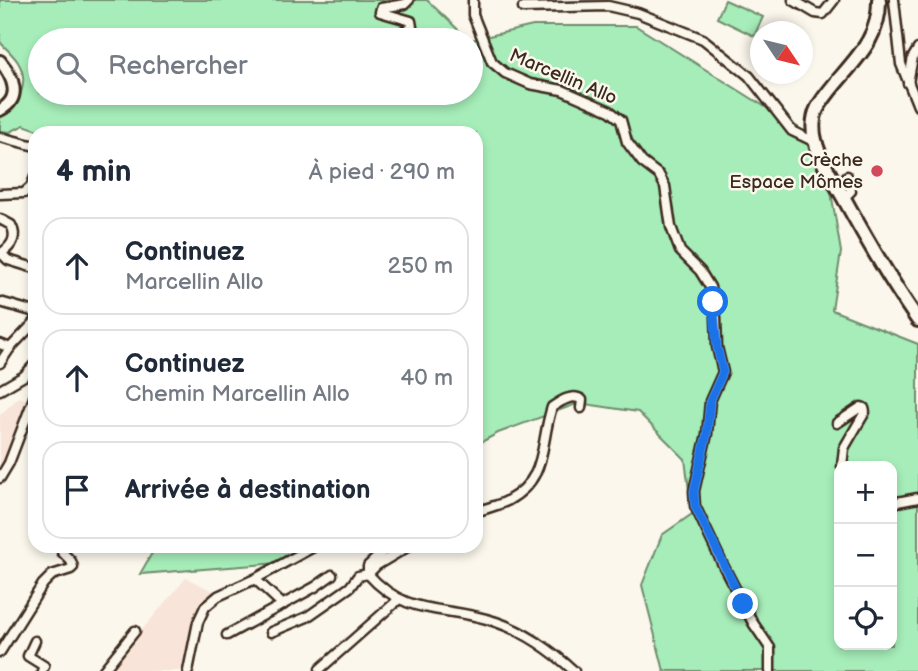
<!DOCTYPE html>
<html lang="fr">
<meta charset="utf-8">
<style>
:root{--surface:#fff;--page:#f6f6f7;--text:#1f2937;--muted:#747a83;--line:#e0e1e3}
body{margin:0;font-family:"Balsamiq Sans",sans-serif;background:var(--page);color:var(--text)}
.controls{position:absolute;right:21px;bottom:21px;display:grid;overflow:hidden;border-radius:14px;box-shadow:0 4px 10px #0003}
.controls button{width:63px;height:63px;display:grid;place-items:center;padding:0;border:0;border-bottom:2px solid var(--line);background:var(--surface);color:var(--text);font:35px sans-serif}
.compass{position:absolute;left:750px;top:21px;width:63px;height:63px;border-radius:50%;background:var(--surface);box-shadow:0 4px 10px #0003;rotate:125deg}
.stop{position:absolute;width:21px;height:21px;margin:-16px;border:5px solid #1a73e8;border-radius:50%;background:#fff}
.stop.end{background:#1a73e8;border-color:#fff;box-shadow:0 2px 7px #0008}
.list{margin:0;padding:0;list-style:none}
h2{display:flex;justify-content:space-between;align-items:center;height:91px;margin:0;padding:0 28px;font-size:30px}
h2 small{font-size:23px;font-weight:400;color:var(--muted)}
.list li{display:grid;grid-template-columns:46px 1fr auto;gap:21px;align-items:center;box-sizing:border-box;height:98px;margin:0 14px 14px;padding:0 14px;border:2px solid var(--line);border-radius:21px}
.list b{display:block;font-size:26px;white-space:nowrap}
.list p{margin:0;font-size:23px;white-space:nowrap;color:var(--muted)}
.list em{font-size:23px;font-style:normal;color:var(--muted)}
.icon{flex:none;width:38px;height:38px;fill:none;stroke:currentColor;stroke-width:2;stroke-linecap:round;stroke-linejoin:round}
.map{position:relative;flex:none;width:918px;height:671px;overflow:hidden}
.search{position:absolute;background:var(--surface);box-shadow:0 4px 10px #0003;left:28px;top:28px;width:455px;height:77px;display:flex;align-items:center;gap:18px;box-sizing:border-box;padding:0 24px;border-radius:38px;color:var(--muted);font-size:26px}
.panel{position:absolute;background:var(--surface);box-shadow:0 4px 10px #0003;left:28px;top:126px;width:455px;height:427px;border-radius:21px}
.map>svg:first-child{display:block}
.built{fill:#f8e4d8}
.green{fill:#a6edb9;stroke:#708c6c;stroke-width:2;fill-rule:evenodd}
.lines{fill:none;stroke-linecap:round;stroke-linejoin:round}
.minor-casing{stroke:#3b2a1e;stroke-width:13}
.tertiary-casing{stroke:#3b2a1e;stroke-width:16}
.secondary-casing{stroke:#3b2a1e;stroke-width:18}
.minor{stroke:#fbf7ec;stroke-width:8}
.tertiary{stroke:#fbf7ec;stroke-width:10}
.secondary{stroke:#fbf7ec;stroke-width:12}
.route{stroke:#1a73e8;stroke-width:9}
.poi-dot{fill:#d1495b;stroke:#fbf7ec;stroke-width:2.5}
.labels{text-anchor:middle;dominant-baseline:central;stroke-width:5;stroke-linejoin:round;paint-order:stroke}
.street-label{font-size:19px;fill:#3b2a1e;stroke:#fbf7ec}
.poi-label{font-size:19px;fill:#3b2a1e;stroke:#fbf7ec;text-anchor:end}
</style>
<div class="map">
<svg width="918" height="671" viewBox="0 0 918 671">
<rect width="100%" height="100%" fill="#fbf7ec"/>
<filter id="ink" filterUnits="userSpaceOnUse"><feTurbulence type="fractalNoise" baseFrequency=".0143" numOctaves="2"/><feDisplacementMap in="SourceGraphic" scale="14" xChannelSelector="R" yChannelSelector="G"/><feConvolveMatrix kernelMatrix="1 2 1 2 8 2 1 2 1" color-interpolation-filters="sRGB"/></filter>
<g filter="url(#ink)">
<!-- built -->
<g class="built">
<path d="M19 397 27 400 15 437 0 468V415Z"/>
<path d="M186 578 213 591 197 608 182 671H107Z"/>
</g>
<!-- green -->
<g class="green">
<path d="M0 0H427L469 40H40V93H471V40L533 26H636L823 143 841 252 832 310 918 344V671H664L642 585 662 535 692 514 685 459 638 412 579 403 498 433 476 445V133H46L24 125 10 132 0 131V117C18 107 30 84 19 64 15 56 6 49 0 42ZM839 466H892V645H839Z"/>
<path d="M725 0 763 17 754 36 717 18Z"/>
<path d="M156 546H309L279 563 140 574Z"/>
</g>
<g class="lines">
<defs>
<g id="minor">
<path d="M473 0V15L492 62 505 73 530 84 562 90 610 111 621 120 627 142 642 162 659 175 665 186 671 227 680 251 700 271 710 287 716 317 717 347 723 372 710 401 707 434 694 491 695 506 723 565 753 623 770 648V671"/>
<path d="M793 0 815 13 823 14 834 0"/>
<path d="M894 0 901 64 918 106"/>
<path d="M523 8 608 6 638 13 703 39 749 76 792 131 815 142"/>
<path d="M388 40 412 27 411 21 380 12 381 8 405 4 409 0"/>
<path d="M908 83 913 57 918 49"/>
<path d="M0 137 35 146"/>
<path d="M0 194 24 193 31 187 35 177"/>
<path d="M844 198 851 191 847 176"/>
<path d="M0 219 11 225C18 238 11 247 0 254"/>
<path d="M1 253 8 260 31 267"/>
<path d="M0 302 35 312"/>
<path d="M0 344 10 348"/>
<path d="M0 363 10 348 35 322"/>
<path d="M0 390 24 376 35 364"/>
<path d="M837 423 861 407 864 408 865 412 844 448 842 466"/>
<path d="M0 478 9 463 35 395"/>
<path d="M892 503 918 498"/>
<path d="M476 512C486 508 497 506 507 501 549 478 539 446 552 407 561 401 573 393 582 400L581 408"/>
<path d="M389 546 368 566V574C408 619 445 604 496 622 526 632 551 650 574 671"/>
<path d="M255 579 283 605"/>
<path d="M271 632 307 617 350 587 358 576 368 574 377 565 409 546"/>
<path d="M227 635 315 587 332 575"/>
<path d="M35 641 28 656 44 666 42 671"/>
<path d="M0 652 43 584 52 575 71 569 73 567 71 561 62 552 61 546"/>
<path d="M320 669 398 600"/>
<path d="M103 671 135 631"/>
<path d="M188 671 198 622 205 607 218 596 255 579 315 546"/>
</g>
<path id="tertiary" d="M0 61C13 77 23 98 0 110"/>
<path id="secondary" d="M879 0C880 47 842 69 820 104 813 114 812 128 815 140 820 162 835 182 846 202 868 242 891 282 918 320"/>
</defs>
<!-- minor casing -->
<use href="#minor" class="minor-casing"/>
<!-- tertiary casing -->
<use href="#tertiary" class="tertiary-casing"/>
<!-- secondary casing -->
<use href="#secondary" class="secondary-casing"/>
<!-- minor -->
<use href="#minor" class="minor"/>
<!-- tertiary -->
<use href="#tertiary" class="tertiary"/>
<!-- secondary -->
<use href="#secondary" class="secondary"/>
</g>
</g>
<g class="lines" filter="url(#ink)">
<!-- route -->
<path class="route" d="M713 302 717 347 723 372 710 401 707 434 694 491 695 506 743 604"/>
</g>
<!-- markers -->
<circle class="poi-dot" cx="877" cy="171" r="7"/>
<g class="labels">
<!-- street labels -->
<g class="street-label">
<text transform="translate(563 77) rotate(23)">Marcellin Allo</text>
</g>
<!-- poi labels -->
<g class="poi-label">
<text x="863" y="160">Crèche<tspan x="863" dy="22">Espace Mômes</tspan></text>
</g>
</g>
</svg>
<div class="controls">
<button>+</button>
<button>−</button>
<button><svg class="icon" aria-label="locate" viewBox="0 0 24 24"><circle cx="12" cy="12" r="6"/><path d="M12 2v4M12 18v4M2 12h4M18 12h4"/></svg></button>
</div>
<svg class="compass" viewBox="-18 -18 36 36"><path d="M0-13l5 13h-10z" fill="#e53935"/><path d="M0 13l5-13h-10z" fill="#747a83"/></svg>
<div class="stop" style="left:713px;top:302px"></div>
<div class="stop end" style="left:743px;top:604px"></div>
<div class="search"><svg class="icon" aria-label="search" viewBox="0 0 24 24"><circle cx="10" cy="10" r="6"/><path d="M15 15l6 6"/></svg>Rechercher</div>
<section class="panel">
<h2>4 min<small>À pied · 290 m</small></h2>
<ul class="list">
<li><svg class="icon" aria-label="ahead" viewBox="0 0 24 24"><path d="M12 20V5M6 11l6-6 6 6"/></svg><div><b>Continuez</b><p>Marcellin Allo</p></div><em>250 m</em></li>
<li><svg class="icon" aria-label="ahead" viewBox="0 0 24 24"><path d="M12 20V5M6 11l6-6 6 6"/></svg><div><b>Continuez</b><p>Chemin Marcellin Allo</p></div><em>40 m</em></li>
<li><svg class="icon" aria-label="arrive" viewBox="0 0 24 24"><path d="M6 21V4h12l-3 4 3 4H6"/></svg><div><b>Arrivée à destination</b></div></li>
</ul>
</section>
</div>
